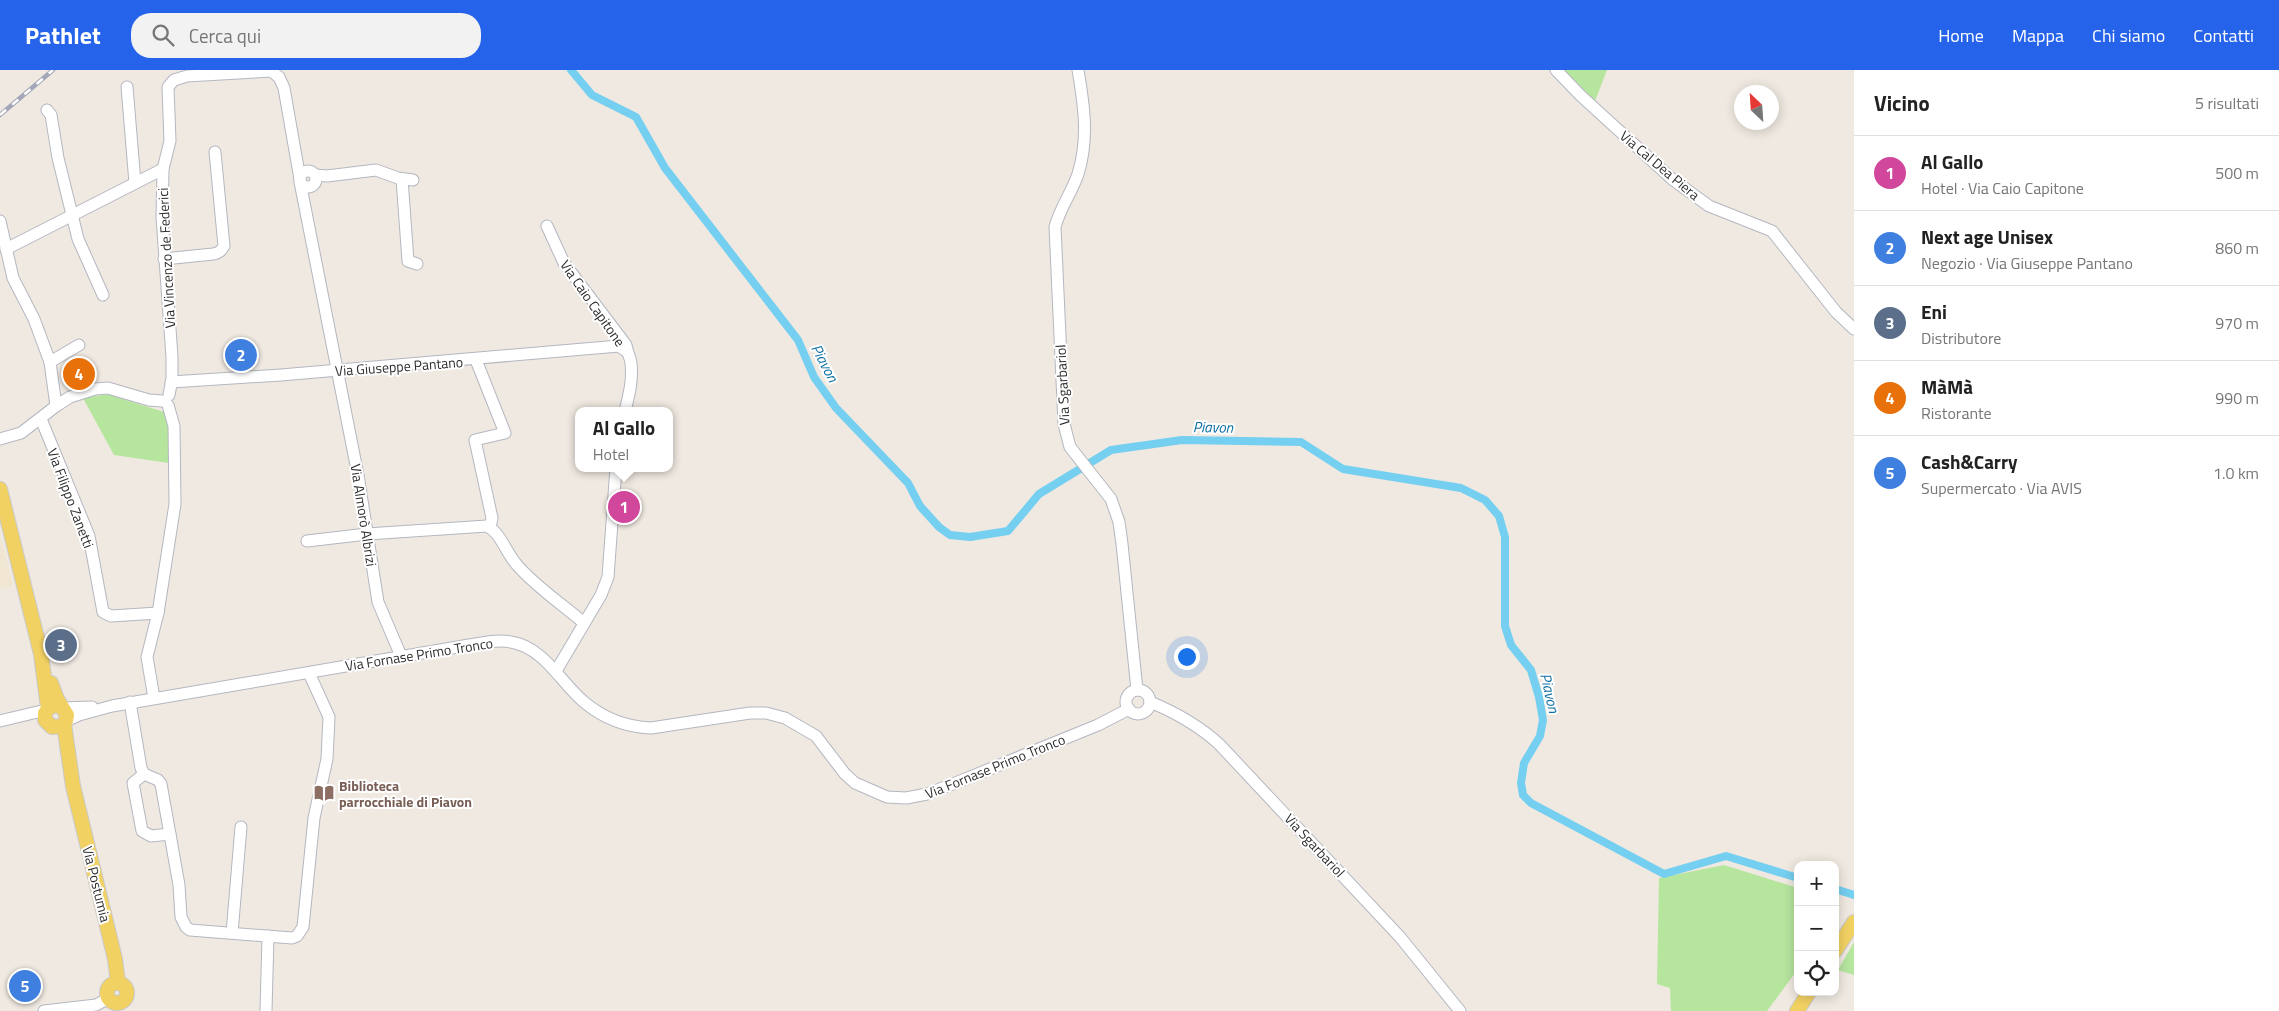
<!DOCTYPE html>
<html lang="it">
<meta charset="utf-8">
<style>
:root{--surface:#fff;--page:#f2f2f2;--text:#222;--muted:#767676;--line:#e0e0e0;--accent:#2563eb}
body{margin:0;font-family:"Titillium Web",sans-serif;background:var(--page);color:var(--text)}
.controls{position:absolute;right:15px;bottom:15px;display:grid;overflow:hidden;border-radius:10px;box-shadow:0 2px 12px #0003}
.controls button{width:45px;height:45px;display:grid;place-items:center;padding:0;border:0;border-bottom:1px solid var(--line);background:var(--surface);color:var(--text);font:25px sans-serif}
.compass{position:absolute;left:1734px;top:15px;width:45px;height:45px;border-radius:50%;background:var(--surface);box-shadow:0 2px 12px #0003;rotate:335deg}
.you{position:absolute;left:1186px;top:586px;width:18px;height:18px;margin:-12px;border:4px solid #fff;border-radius:50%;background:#1a73e8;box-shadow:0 0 0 8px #1a73e833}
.badge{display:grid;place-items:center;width:32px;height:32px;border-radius:50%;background:var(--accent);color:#fff;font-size:16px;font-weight:700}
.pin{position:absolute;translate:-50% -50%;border:2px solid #fff;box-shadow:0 1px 5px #0006}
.popup{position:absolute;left:575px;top:337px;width:98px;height:65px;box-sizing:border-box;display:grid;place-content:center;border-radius:10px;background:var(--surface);filter:drop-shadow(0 1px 4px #0005);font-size:16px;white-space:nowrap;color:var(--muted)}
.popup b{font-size:19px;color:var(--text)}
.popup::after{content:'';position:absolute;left:50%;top:100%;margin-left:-10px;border:10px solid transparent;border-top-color:var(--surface)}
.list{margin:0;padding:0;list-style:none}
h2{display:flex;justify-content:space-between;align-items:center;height:65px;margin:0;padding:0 20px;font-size:21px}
h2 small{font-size:16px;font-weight:400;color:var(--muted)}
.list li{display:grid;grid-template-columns:32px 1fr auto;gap:15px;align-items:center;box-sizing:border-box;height:75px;padding:0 20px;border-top:1px solid var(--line)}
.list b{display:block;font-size:19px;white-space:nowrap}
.list p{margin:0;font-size:16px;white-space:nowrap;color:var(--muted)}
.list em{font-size:16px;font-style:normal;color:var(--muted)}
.icon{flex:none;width:28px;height:28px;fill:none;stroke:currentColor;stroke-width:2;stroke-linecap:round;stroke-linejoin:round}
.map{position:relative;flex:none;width:1854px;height:941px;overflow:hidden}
header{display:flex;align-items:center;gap:30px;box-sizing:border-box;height:70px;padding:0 25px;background:var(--accent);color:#fff}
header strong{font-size:24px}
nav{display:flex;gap:28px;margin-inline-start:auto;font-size:18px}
.search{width:350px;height:45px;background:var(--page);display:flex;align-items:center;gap:12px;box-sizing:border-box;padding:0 18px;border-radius:20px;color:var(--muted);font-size:19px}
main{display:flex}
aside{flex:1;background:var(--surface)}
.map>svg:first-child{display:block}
.education{fill:#f0e6d1}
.green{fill:#b6e59e}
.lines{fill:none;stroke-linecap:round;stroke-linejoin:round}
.canal{stroke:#75cff0;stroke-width:8}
.minor-casing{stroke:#b4b7c1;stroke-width:13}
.major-casing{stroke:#c9c9c9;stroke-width:16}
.minor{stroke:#fff;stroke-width:11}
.major{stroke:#f2d163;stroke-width:14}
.rail-casing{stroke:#a3a6b8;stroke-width:4.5}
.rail{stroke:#fff;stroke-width:2.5;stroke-dasharray:8;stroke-linecap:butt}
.labels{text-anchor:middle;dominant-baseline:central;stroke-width:4;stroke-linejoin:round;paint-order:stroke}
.street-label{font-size:14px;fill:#2e2e2e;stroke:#fff}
.education-label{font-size:14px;font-weight:bold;fill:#785e54;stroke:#fff;text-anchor:start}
.water-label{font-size:15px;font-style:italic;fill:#0d6fa3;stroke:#fff}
</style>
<header>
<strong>Pathlet</strong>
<div class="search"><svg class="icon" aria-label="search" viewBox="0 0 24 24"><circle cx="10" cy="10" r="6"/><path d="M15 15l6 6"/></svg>Cerca qui</div>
<nav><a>Home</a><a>Mappa</a><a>Chi siamo</a><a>Contatti</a></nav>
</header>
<main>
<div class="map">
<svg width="1854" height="941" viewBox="0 0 1854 941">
<rect width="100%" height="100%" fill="#efe9e1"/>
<!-- education -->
<path class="education" d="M0 465 13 516 0 519Z"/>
<!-- green -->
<g class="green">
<path d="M1564 0H1607L1595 31Z"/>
<path d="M102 325H110L164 342 169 355V393L114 385 83 328Z"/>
<path d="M1724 795 1798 818V899L1767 941H1671L1670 918 1657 914 1659 808Z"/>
<path d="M1854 872V905L1838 900Z"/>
</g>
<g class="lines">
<!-- canal -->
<g class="canal">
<path d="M571 0 592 25 636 47 665 98 798 270 814 307 836 338 908 413 920 436 939 457 950 465 970 467 1008 461 1039 424 1111 380 1182 370 1301 372 1343 399 1461 418 1485 430 1499 446 1505 467V556L1511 575 1531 600 1539 627 1543 650 1540 666 1524 693 1521 713 1523 725 1531 733 1664 804 1726 786 1798 808"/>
<path d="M1835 819 1854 825"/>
</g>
<defs>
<g id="minor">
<path d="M1078 0C1084 35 1089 69 1078 104 1072 122 1060 138 1055 157L1064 354 1070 377 1111 429 1119 452 1122 474 1137 620"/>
<path d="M1556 0 1580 25 1672 109 1709 136 1772 161 1836 242 1854 259"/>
<path d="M127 17 135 113"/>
<path d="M47 40 51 45 58 88 78 169 103 225"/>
<circle cx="308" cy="109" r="8"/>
<path d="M315 105 327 106 376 100 398 108 413 110"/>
<path d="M402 109 408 191 417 194"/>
<path d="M300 112 358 405 378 532 401 586"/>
<path d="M0 151 13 208 34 249 50 292 56 336"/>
<path d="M547 156 564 193 626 275C627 282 630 286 631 293 633 310 629 325 625 341"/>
<path d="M6 179 163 99"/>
<path d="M164 189 213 184C219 183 221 181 224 176L215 82"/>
<path d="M476 290 505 363 475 370 492 448 490 458"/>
<path d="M50 292 79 275"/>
<path d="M171 312 281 305 619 276 626 281"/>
<path d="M169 325 172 309V287L162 147 163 99 170 71 168 17 174 10 187 6 271 1 279 7 284 18 300 109"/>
<path d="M41 349 89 466 103 542 111 546 158 543"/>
<path d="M0 369 21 363 56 336 70 327 95 319 108 318 149 330 162 331"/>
<path d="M307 471 367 464 487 456C501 463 506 483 517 495 536 517 562 534 584 553"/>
<path d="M556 601 601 525 608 507 616 398"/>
<circle cx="1138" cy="632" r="12"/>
<path d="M154 628 147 587 158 543 175 434 174 356 168 335"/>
<path d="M130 632 141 698 144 704 158 710 161 714 179 815 181 847 186 857 190 860 292 868 297 866 303 857 314 748 327 689 329 647 309 603"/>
<path d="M1150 632C1177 643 1198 655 1219 674L1400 867 1460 941"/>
<path d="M63 638 92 637"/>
<path d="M0 651 46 640"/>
<path d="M66 651 79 645 112 636 469 575C483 573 497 569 511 572 545 578 560 612 584 632 603 648 627 657 651 658L750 643H766L785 648 816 666 845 704 855 713 887 727 906 728 927 724 958 712 1098 655 1129 639"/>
<path d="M144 704 133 713 142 761 151 766 170 764"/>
<path d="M232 863 241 757"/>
<path d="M44 941 96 935 109 928"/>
<path d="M266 941 268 866"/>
</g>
<g id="major">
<path d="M0 419 41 584 48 638"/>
<path d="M51 613 57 629 67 645 66 651 62 656 52 657 45 650V643L50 636H60"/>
<path d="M64 654 73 716 115 889 118 913"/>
<path d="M1835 881 1854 852"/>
<circle cx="117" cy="923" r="10"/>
<path d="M1797 941 1809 922"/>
</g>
</defs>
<!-- minor casing -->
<use href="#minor" class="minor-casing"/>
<!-- major casing -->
<use href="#major" class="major-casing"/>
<!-- minor -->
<use href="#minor" class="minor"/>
<!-- major -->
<use href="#major" class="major"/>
<defs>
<path id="rail" d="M0 45 53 0"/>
</defs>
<!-- rail casing -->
<use href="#rail" class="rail-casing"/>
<!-- rail -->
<use href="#rail" class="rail"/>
</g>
<!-- icons -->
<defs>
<symbol id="library-bare" viewBox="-9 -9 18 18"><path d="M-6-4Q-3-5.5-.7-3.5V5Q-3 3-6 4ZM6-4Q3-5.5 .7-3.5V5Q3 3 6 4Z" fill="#8d6e63" stroke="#fff" stroke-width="2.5" paint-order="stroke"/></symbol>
</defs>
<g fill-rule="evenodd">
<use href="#library-bare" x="310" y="709" width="28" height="28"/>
</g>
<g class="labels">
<!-- street labels -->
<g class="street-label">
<text transform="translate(1660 95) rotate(40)">Via Cal Dea Piera</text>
<text transform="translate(166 188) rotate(-93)">Via Vincenzo de Federici</text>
<text transform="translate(593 233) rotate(55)">Via Caio Capitone</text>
<text transform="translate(399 296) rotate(-4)">Via Giuseppe Pantano</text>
<text transform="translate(1062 315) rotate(-93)">Via Sgarbariol</text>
<text transform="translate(71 428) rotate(69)">Via Filippo Zanetti</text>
<text transform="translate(364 445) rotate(81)">Via Almorò Albrizi</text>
<text transform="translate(419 584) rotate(-9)">Via Fornase Primo Tronco</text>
<text transform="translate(995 696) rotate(-22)">Via Fornase Primo Tronco</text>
<text transform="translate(1315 775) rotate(47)">Via Sgarbariol</text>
<text transform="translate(97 814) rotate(76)">Via Postumia</text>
</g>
<!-- education labels -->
<g class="education-label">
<text x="339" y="715">Biblioteca<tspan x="339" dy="16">parrocchiale di Piavon</tspan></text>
</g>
<!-- water labels -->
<g class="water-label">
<text transform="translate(825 293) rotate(62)">Piavon</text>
<text transform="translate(1213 357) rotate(1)">Piavon</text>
<text transform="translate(1550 623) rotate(77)">Piavon</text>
</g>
</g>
</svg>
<div class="controls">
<button>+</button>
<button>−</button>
<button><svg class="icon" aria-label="locate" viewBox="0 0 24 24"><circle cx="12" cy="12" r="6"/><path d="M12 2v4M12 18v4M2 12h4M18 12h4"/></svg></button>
</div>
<svg class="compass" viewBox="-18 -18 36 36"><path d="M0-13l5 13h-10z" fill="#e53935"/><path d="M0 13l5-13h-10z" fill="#767676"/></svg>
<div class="you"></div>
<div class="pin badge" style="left:624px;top:437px;background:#d1479c">1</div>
<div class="popup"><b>Al Gallo</b>Hotel</div>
<div class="pin badge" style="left:241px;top:285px;background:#3f7fe0">2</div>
<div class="pin badge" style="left:61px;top:575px;background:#5c6f8a">3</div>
<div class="pin badge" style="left:79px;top:304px;background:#e8710a">4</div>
<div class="pin badge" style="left:25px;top:916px;background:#3f7fe0">5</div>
</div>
<aside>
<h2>Vicino<small>5 risultati</small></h2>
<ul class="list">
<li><span class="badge" style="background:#d1479c">1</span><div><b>Al Gallo</b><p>Hotel · Via Caio Capitone</p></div><em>500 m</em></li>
<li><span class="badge" style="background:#3f7fe0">2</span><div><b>Next age Unisex</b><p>Negozio · Via Giuseppe Pantano</p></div><em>860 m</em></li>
<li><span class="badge" style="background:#5c6f8a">3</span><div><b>Eni</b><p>Distributore</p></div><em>970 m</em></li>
<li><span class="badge" style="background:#e8710a">4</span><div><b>MàMà</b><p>Ristorante</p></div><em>990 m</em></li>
<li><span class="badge" style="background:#3f7fe0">5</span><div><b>Cash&amp;Carry</b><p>Supermercato · Via AVIS</p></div><em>1.0 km</em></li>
</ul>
</aside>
</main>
